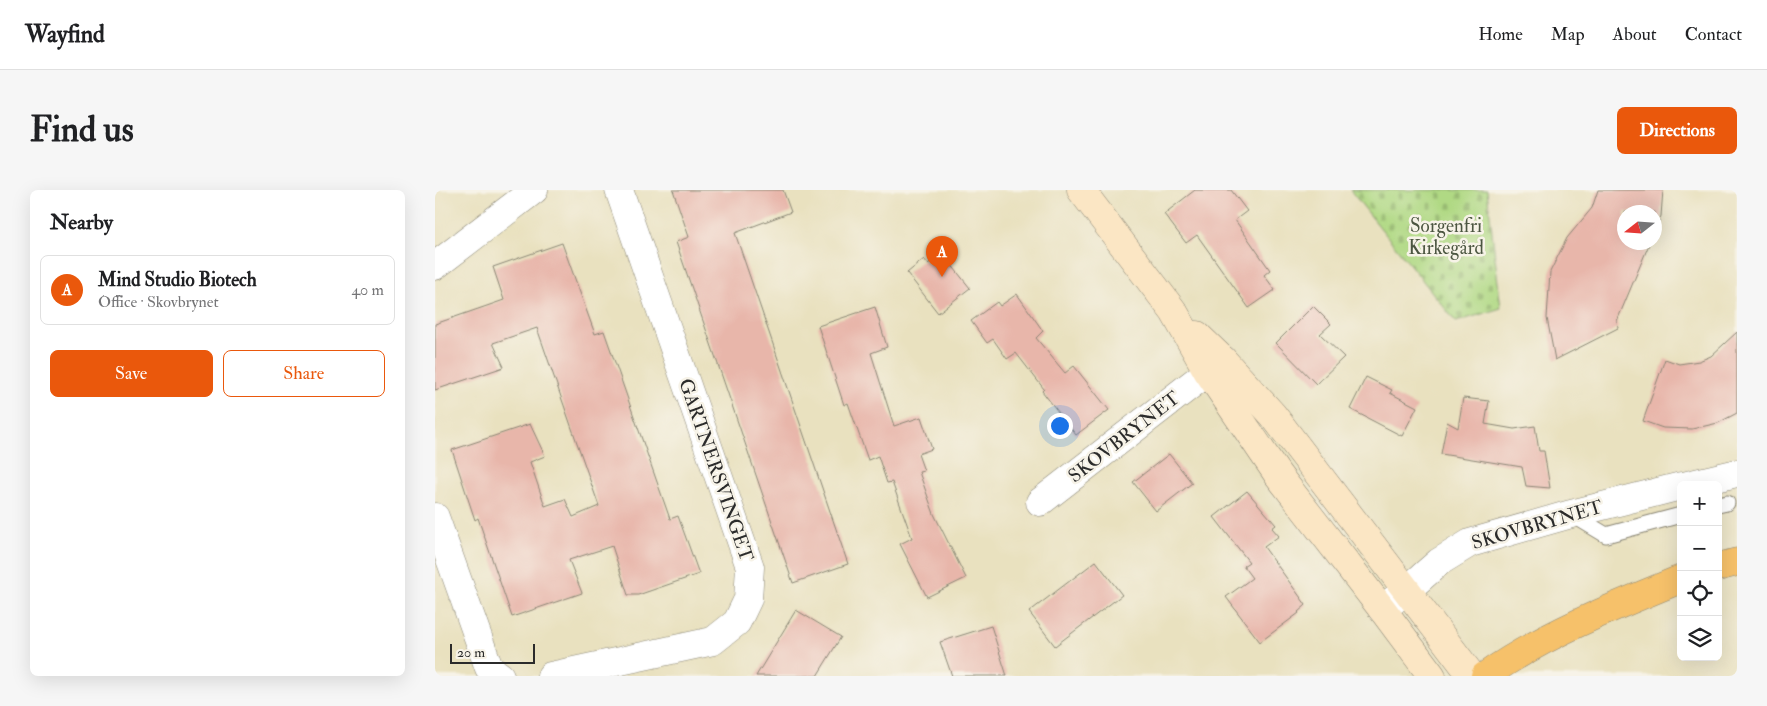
<!DOCTYPE html>
<meta charset="utf-8">
<style>
:root{--surface:#fff;--page:#f6f6f6;--text:#202124;--muted:#757577;--line:#e0e0e0;--accent:#ea580c}
body{margin:0;font-family:"IM FELL Double Pica",serif;background:var(--page);color:var(--text)}
.controls{position:absolute;right:15px;bottom:15px;display:grid;overflow:hidden;border-radius:8px;box-shadow:0 5px 20px #0002}
.controls button{width:45px;height:45px;display:grid;place-items:center;padding:0;border:0;border-bottom:1px solid var(--line);background:var(--surface);color:var(--text);font:25px sans-serif}
.compass{position:absolute;left:1182px;top:15px;width:45px;height:45px;border-radius:50%;background:var(--surface);box-shadow:0 5px 20px #0002;rotate:253deg}
.scale{position:absolute;left:15px;bottom:12px;width:85px;box-sizing:border-box;padding-left:5px;border:2px solid #2b2b2b;border-top:0;font-size:14px;line-height:18px;white-space:nowrap;color:#2b2b2b;-webkit-text-stroke:4px #f7f3e8;paint-order:stroke}
.you{position:absolute;left:624px;top:235px;width:18px;height:18px;margin:-12px;border:4px solid #fff;border-radius:50%;background:#1a73e8;box-shadow:0 0 0 8px #1a73e833}
.badge{display:grid;place-items:center;width:32px;height:32px;border-radius:50%;background:var(--accent);color:#fff;font-size:16px;font-weight:700}
.pin{position:absolute;translate:-50% -41px;filter:drop-shadow(0 1px 2px #0008)}
.pin::after{content:'';position:absolute;top:26px;width:18px;height:15px;background:inherit;clip-path:polygon(0 0,100% 0,50% 100%)}
.list{margin:0;padding:0;list-style:none}
h2{display:flex;justify-content:space-between;align-items:center;height:65px;margin:0;padding:0 20px;font-size:21px}
h2 small{font-size:16px;font-weight:400;color:var(--muted)}
.list li{display:grid;grid-template-columns:32px 1fr auto;gap:15px;align-items:center;box-sizing:border-box;height:70px;margin:0 10px 10px;padding:0 10px;border:1px solid var(--line);border-radius:8px}
.list b{display:block;font-size:19px;white-space:nowrap}
.list p{margin:0;font-size:16px;white-space:nowrap;color:var(--muted)}
.list em{font-size:16px;font-style:normal;color:var(--muted)}
.actions{display:flex;gap:10px;padding:15px 20px}
.actions a{flex:1;padding:11px 0;border:1px solid var(--accent);border-radius:8px;text-align:center;font-size:18px;color:var(--accent)}
.actions .main{background:var(--accent);color:#fff}
.icon{flex:none;width:28px;height:28px;fill:none;stroke:currentColor;stroke-width:2;stroke-linecap:round;stroke-linejoin:round}
.map{position:relative;flex:none;width:1302px;height:486px;overflow:hidden;border-radius:8px}
header{display:flex;align-items:center;gap:30px;box-sizing:border-box;height:70px;padding:0 25px;background:var(--surface);border-bottom:1px solid var(--line)}
header strong{font-size:24px}
nav{display:flex;gap:28px;margin-inline-start:auto;font-size:18px}
.intro{display:flex;align-items:center;justify-content:space-between;box-sizing:border-box;height:120px;padding:0 30px}
h1{margin:0;font-size:35px}
.button{padding:12px 22px;border-radius:8px;background:var(--accent);color:#fff;font-size:18px;font-weight:700}
main{display:flex;gap:30px;padding:0 30px}
aside{flex:1;background:var(--surface);border-radius:8px;box-shadow:0 5px 20px #0002}
.map>svg:first-child{display:block}
.cemetery{fill:url(#cemetery-stones);stroke:#6e8258}
.building{fill:#e8b6aa}
.lines{fill:none;stroke-linecap:round;stroke-linejoin:round}
.lane-casing{stroke:#8a8675;stroke-width:17}
.street-casing{stroke:#8a8675;stroke-width:29}
.secondary-casing{stroke:#8a8675;stroke-width:29}
.highway-casing{stroke:#8a8675;stroke-width:29}
.lane{stroke:#fff;stroke-width:15}
.street{stroke:#fff;stroke-width:28}
.secondary{stroke:#fbe6c4;stroke-width:28}
.highway{stroke:#f6c16b;stroke-width:28}
.labels{text-anchor:middle;dominant-baseline:central;stroke-width:5;stroke-linejoin:round;paint-order:stroke}
.park-label{font-size:19px;fill:#4c5641;stroke:#f7f3e8}
.street-label{font-size:19px;fill:#2b2b2b;stroke:#f7f3e8}
</style>
<header>
<strong>Wayfind</strong>
<nav><a>Home</a><a>Map</a><a>About</a><a>Contact</a></nav>
</header>
<div class="intro"><h1>Find us</h1><a class="button">Directions</a></div>
<main>
<aside>
<h2>Nearby<small></small></h2>
<ul class="list">
<li><span class="badge">A</span><div><b>Mind Studio Biotech</b><p>Office · Skovbrynet</p></div><em>40 m</em></li>
</ul>
<div class="actions"><a class="main">Save</a><a>Share</a></div>
</aside>
<div class="map">
<svg width="1302" height="486" viewBox="0 0 1302 486">
<defs>
<pattern id="cemetery-stones" width="16" height="16" patternUnits="userSpaceOnUse" patternTransform="scale(1.25)"><rect width="16" height="16" fill="#b0d984"/><path d="M2 7V4a2 2 0 0 1 4 0v3zM10 15v-3a2 2 0 0 1 4 0v3z" fill="#98ba72"/></pattern>
</defs>
<rect width="100%" height="100%" fill="#f7f3e8"/>
<filter id="ink" filterUnits="userSpaceOnUse"><feTurbulence type="fractalNoise" baseFrequency=".02" numOctaves="2"/><feDisplacementMap in="SourceGraphic" scale="10" xChannelSelector="R" yChannelSelector="G"/><feConvolveMatrix kernelMatrix="1 2 1 2 8 2 1 2 1" color-interpolation-filters="sRGB"/></filter>
<filter id="wash" filterUnits="userSpaceOnUse"><feTurbulence type="fractalNoise" baseFrequency=".0096" numOctaves="4" result="noise"/><feDisplacementMap in="SourceGraphic" scale="20" xChannelSelector="R" yChannelSelector="G"/><feGaussianBlur stdDeviation="1.12" result="paint"/><feColorMatrix in="noise" values="0 0 0 0 0 0 0 0 0 0 0 0 0 0 0 0 0 1.4 0 .05"/><feComposite in="paint" operator="in"/></filter>
<g filter="url(#wash)">
<rect width="100%" height="100%" fill="#e9e1bf"/>
<!-- cemetery -->
<path class="cemetery" d="M915 0H1052L1066 118 1021 132Z"/>
<g id="blocks">
<!-- building -->
<g class="building">
<path d="M238 0H348L356 22 300 43 413 374 358 393 241 52 254 47Z"/>
<path d="M760 0H796L812 21 800 30 835 80 829 85 840 100 814 118 762 45 751 53 729 24Z"/>
<path d="M1163 0H1228L1226 26 1220 42V22H1190V52H1215L1182 131 1183 138 1120 170 1112 128 1115 82 1132 48 1157 18Z"/>
<path d="M127 53 160 144 169 141 235 329 243 326 264 384 203 405H193L177 356 134 370 147 403 77 427 43 328 40 330 17 260 95 234 110 266 95 272 110 316 130 309 138 327 164 316 102 138 58 153 69 177 0 200V134L69 110 58 77Z"/>
<path d="M507 63 535 98 503 123 472 83 489 69 493 74Z"/>
<path d="M582 104 608 141 601 148 630 183 639 176 674 220 641 245 607 201 609 199 581 163 572 169 558 149 552 153 536 131 562 112 565 116Z"/>
<path d="M878 116 896 134 885 144 909 167 881 194 841 153Z"/>
<path d="M440 117 452 157 436 163 459 236 486 227 497 259 483 264 489 281 484 282 499 324 531 388 492 407 465 354 477 348 457 292 452 293 443 266 433 270 413 213 409 215 383 136Z"/>
<path d="M1302 142V223L1283 233 1257 239 1228 238 1208 231 1230 169 1244 174 1264 171 1276 166Z"/>
<path d="M931 187 957 200 955 203 982 217 967 246 915 219Z"/>
<path d="M1028 208 1054 211 1050 234 1079 239 1100 236 1104 261H1109L1115 298 1091 296 1087 277 1006 264 1012 232 1023 238Z"/>
<path d="M734 264 757 293 721 321 698 292Z"/>
<path d="M812 301 841 335 837 338 844 346 829 357 871 415 863 422 864 423 825 452 791 407 817 388 808 376 814 372 779 327Z"/>
<path d="M661 371 687 405 620 456 594 422Z"/>
<path d="M361 420 406 447 382 486H321Z"/>
<path d="M556 436 572 486H517L505 452Z"/>
</g>
</g>
</g>
<g filter="url(#ink)">
<use href="#blocks" fill-opacity="0" stroke="#8a8675" stroke-width="1"/>
<g class="lines">
<defs>
<g id="lane">
<path d="M1283 315 1292 313"/>
<path d="M1136 324 1171 345 1246 325"/>
</g>
<g id="street">
<path d="M0 76 99 0"/>
<path d="M1252 295 1302 283"/>
<path d="M605 312 788 170"/>
<path d="M0 327 54 478 65 486"/>
<path d="M947 419 972 400 1004 372 1035 353 1136 324 1246 296"/>
<path d="M116 486 278 451 302 432 313 409 315 377 184 0"/>
</g>
<g id="secondary">
<path d="M646 0 739 122 773 182 843 285 947 419 997 486"/>
<path d="M762 145 788 170 838 225 1037 486"/>
</g>
<g id="highway">
<path d="M1283 377 1302 372"/>
<path d="M1050 486C1108 445 1180 416 1246 389"/>
</g>
</defs>
<!-- lane casing -->
<use href="#lane" class="lane-casing"/>
<!-- street casing -->
<use href="#street" class="street-casing"/>
<!-- secondary casing -->
<use href="#secondary" class="secondary-casing"/>
<!-- highway casing -->
<use href="#highway" class="highway-casing"/>
<!-- lane -->
<use href="#lane" class="lane"/>
<!-- street -->
<use href="#street" class="street"/>
<!-- secondary -->
<use href="#secondary" class="secondary"/>
<!-- highway -->
<use href="#highway" class="highway"/>
</g>
</g>
<g class="labels">
<!-- park labels -->
<g class="park-label">
<text x="1011" y="36">Sorgenfri<tspan x="1011" dy="22">Kirkegård</tspan></text>
</g>
<!-- street labels -->
<g class="street-label">
<text transform="translate(689 247) rotate(-38)">SKOVBRYNET</text>
<text transform="translate(281 280) rotate(71)">GARTNERSVINGET</text>
<text transform="translate(1102 335) rotate(-16)">SKOVBRYNET</text>
</g>
</g>
</svg>
<div class="controls">
<button>+</button>
<button>−</button>
<button><svg class="icon" aria-label="locate" viewBox="0 0 24 24"><circle cx="12" cy="12" r="6"/><path d="M12 2v4M12 18v4M2 12h4M18 12h4"/></svg></button>
<button><svg class="icon" aria-label="layers" viewBox="0 0 24 24"><path d="M12 4l9 5-9 5-9-5zM3 14l9 5 9-5"/></svg></button>
</div>
<svg class="compass" viewBox="-18 -18 36 36"><path d="M0-13l5 13h-10z" fill="#e53935"/><path d="M0 13l5-13h-10z" fill="#757577"/></svg>
<div class="scale">20 m</div>
<div class="you"></div>
<div class="pin badge" style="left:507px;top:87px">A</div>
</div>
</main>
